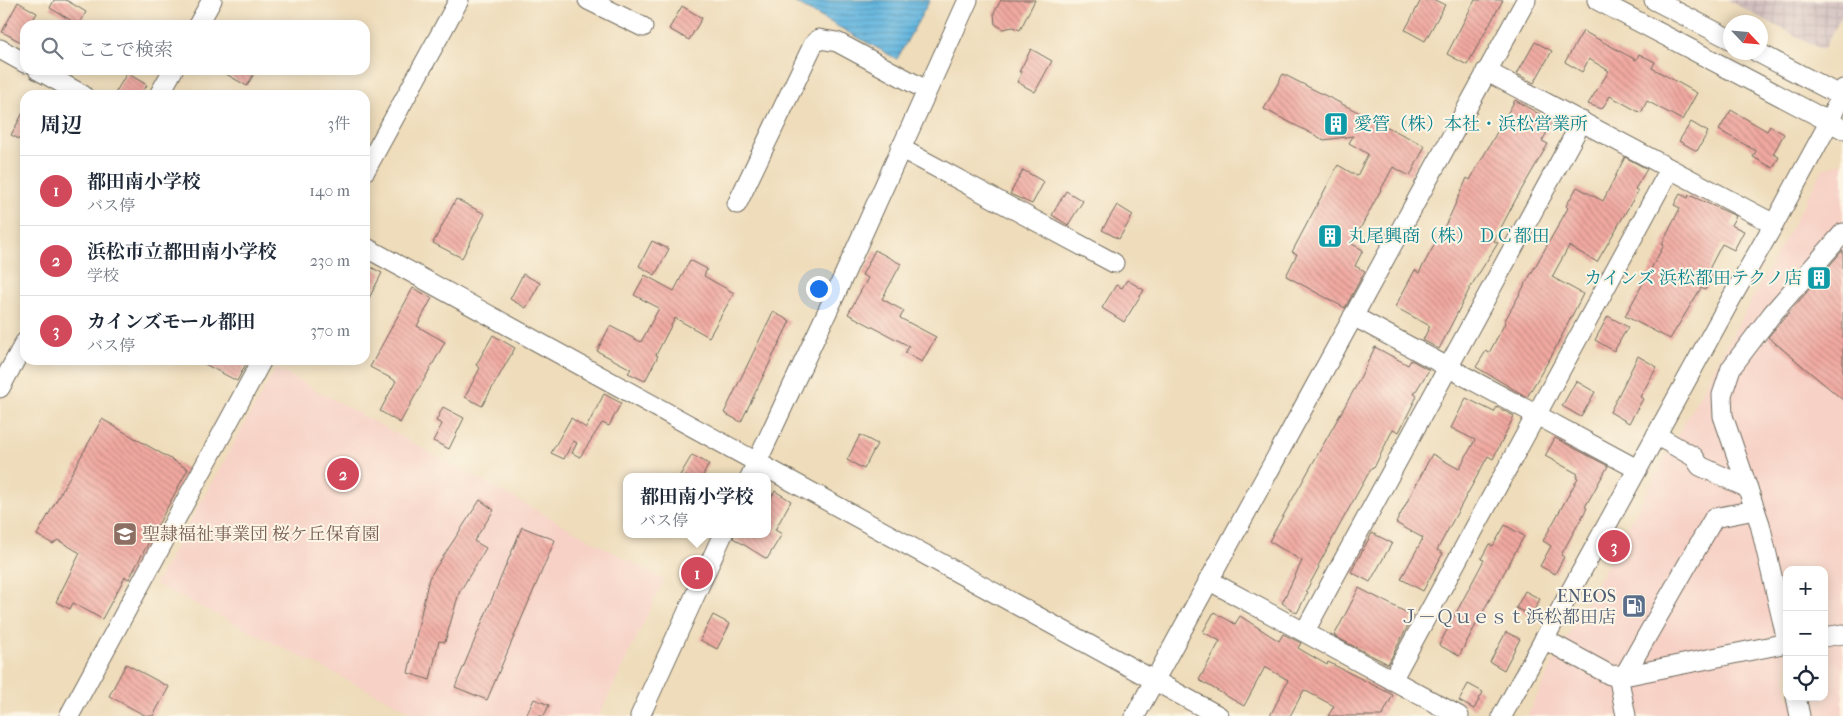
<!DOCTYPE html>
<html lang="ja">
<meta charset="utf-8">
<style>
:root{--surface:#fff;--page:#f2f2f3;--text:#1f2937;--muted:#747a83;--line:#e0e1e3;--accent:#d1495b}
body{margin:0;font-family:"IM FELL French Canon","Noto Serif JP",serif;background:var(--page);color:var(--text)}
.controls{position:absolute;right:15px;bottom:15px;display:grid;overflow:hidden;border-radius:10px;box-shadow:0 2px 12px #0003}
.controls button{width:45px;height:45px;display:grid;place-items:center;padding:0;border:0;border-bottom:1px solid var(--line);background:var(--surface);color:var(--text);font:25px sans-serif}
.compass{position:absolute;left:1723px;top:15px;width:45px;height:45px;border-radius:50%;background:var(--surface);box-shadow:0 2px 12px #0003;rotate:116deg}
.you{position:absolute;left:818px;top:288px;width:18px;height:18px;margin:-12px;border:4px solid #fff;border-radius:50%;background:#1a73e8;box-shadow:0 0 0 8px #1a73e833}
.badge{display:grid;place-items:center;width:32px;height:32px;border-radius:50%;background:var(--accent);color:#fff;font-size:16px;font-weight:700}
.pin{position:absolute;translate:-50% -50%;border:2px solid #fff;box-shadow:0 1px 5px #0006}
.popup{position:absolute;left:623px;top:473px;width:148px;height:65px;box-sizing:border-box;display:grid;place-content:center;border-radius:10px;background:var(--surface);filter:drop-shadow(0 1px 4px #0005);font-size:16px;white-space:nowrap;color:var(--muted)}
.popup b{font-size:19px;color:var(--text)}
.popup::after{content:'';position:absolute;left:50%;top:100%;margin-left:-10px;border:10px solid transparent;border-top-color:var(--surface)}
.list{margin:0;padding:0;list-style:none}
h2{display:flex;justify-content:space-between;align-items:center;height:65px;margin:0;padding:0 20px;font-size:21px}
h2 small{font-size:16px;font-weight:400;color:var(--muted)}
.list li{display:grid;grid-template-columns:32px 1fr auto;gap:15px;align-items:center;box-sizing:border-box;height:70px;padding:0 20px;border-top:1px solid var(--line)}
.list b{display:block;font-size:19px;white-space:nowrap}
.list p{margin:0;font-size:16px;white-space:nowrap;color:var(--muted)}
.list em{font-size:16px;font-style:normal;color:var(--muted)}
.icon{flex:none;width:28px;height:28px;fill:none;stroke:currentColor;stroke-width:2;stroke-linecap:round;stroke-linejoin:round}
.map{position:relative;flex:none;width:1843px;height:716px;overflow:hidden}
.search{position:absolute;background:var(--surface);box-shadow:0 2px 12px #0003;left:20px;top:20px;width:350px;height:55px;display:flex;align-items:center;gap:12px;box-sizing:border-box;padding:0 18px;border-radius:15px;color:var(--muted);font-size:19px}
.panel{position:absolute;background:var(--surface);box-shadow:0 2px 12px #0003;left:20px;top:90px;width:350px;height:275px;border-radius:15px}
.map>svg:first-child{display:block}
.built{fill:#f7d1c6;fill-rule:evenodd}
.industrial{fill:url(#industrial-grid)}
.water{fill:url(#water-rules);stroke:#477085}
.building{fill:url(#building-back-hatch)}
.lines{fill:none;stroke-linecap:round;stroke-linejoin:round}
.minor-casing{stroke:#6f695d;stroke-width:21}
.minor{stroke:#fff;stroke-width:19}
.labels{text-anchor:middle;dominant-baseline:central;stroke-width:4;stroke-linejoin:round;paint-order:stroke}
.culture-label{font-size:18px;fill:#0d838f;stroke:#fcf5e5;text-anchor:start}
.education-label{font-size:18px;fill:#785e54;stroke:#fcf5e5;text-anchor:start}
.service-label{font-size:18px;fill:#4e5e75;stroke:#fcf5e5;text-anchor:end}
</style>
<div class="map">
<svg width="1843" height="716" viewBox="0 0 1843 716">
<defs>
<pattern id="industrial-grid" width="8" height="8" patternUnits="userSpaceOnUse" patternTransform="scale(1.25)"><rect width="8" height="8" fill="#d2bfbf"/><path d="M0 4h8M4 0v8" fill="none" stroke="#b4a4a4"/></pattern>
<pattern id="water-rules" width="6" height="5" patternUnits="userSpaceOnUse" patternTransform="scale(1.25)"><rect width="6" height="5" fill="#63b6df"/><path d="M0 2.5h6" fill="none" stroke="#5294b5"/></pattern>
<pattern id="building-back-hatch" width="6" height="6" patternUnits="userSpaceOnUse" patternTransform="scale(1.25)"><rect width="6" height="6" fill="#f1a9a1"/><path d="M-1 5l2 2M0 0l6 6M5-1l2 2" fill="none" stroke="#c38a83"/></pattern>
</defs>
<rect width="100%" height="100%" fill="#fcf5e5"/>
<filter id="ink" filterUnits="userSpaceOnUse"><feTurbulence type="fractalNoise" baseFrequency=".02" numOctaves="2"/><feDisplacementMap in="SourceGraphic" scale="10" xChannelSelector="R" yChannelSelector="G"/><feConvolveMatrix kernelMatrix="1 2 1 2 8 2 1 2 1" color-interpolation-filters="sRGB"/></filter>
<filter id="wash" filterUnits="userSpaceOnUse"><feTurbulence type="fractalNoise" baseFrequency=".0096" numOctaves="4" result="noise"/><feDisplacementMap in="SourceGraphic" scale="20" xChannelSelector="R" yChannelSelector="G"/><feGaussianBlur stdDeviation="1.12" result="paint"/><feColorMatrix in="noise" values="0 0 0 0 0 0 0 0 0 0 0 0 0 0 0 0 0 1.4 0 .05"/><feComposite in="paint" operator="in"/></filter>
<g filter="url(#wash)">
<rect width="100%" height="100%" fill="#eedcba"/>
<!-- built -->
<g class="built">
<path d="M1843 162V716H1527L1558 654 1823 169ZM1787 570H1824V697H1787Z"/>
<path d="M276 368 664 580 599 716H420L155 584Z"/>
</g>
<!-- industrial -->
<path class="industrial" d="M1727 0H1843V14L1823 50Z"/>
<!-- water -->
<path class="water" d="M790 0H930L897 59Z"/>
<g id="blocks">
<!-- building -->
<g class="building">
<path d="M54 0H66L86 12 79 25 50 8Z"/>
<path d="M1001 0H1035L1020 30 1013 27 1003 29 995 24 994 13Z"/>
<path d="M1421 0H1435L1445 5 1425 41 1405 30Z"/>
<path d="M1475 0H1503L1467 65 1447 54Z"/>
<path d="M18 2 37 13 30 25H25V34L21 42 2 32Z"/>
<path d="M682 6 702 18 689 40 669 29Z"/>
<path d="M1583 31 1636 60 1639 54 1655 62 1652 68 1697 93 1682 120 1647 101 1641 113 1610 96 1602 109 1588 104 1609 71 1589 59 1582 72 1565 62Z"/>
<path d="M1535 42 1552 51 1534 83 1517 74Z"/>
<path d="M1031 49 1052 61 1035 92 1017 82 1022 72H1019Z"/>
<path d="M219 70H256L247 86Z"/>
<path d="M127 73 147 85 141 95H114Z"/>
<path d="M1283 74 1425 146 1410 176 1393 167 1352 244 1363 250 1355 266 1365 271 1345 308 1286 276 1297 254 1292 252 1338 165 1357 176 1368 154 1349 143 1353 136 1324 140 1264 109Z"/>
<path d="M1515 100 1553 122 1542 141 1548 144 1516 199 1494 241 1498 243 1471 286 1439 349 1423 340 1430 326 1395 307 1415 270 1419 273 1449 218 1467 178 1470 180Z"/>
<path d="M25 109V142L11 135Z"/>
<path d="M1731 110 1767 131 1770 126 1784 134 1773 154 1779 157 1773 168 1753 157 1756 151 1719 130Z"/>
<path d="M1691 122 1708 132 1697 151 1679 141Z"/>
<path d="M1625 157 1647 169 1635 189 1638 191 1597 262 1569 246 1552 277 1583 294 1552 355 1527 397 1476 367 1486 351 1489 353 1505 323 1504 322 1568 208 1566 206 1577 187 1603 201Z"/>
<path d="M1023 170 1044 182 1032 204 1010 194Z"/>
<path d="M1066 191 1083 201 1068 225 1052 215Z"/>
<path d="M1680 194 1688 198 1689 195 1736 216 1731 225 1744 231 1734 250 1722 244 1708 271 1714 274 1705 290 1701 288 1670 339 1625 316 1664 245 1662 244 1680 208 1674 205Z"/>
<path d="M456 199 485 214 462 258 433 243Z"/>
<path d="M1117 205 1133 215 1119 239 1102 230Z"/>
<path d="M652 241 669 249 655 275 639 266Z"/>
<path d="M875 250 901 264 882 299 904 311 900 318 936 337 922 362 905 353 909 346 848 314 868 278 862 275Z"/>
<path d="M1843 250V400L1768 337Z"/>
<path d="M690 260 707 269 704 276 734 293 709 337 675 318 656 355 658 356 645 381 628 373 631 369 597 351 610 326 641 342 659 308 634 295 645 275 674 291Z"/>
<path d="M365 264 382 273 365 306Z"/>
<path d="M523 274 540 283 526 308 510 299Z"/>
<path d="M1127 280 1144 290 1124 322 1102 308 1116 285 1122 288Z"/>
<path d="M413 288 432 298 417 326 445 342 400 423 380 411 396 381 370 367Z"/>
<path d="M773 312 790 321 741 422 724 413Z"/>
<path d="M1608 316 1628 327 1614 351 1595 340Z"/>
<path d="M493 335 515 348 482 406 465 397 480 368 476 365Z"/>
<path d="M1375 347 1408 365 1411 360 1429 370 1414 394 1417 396 1399 432 1393 429 1374 468 1372 467 1342 521 1318 566 1319 567 1306 591 1308 592 1297 613 1282 603 1302 561 1269 541 1355 388Z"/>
<path d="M1638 356 1657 367 1640 397 1643 399 1629 423 1610 412Z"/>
<path d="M197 360H248L237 381Z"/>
<path d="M1576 381 1595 392 1581 417 1562 406Z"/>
<path d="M604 394 621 403 609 426 602 423 580 457 572 453 577 443 573 441 564 459 551 453 571 418 586 428Z"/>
<path d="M1466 398 1494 412 1497 407 1514 416 1493 459 1488 456 1437 550 1443 553 1423 591 1401 579 1423 538 1396 523 1432 454 1459 469 1475 440 1451 428Z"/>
<path d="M443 407 464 418 449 449 433 441 442 424 436 421Z"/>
<path d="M102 419 188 469 129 579 125 577 102 619 73 603 70 609 56 602 80 553 58 540 53 544 37 535Z"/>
<path d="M860 435 877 444 864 469 847 460Z"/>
<path d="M1555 438 1608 466 1585 507 1587 508 1561 555 1564 557 1555 574 1540 566 1551 546 1543 541 1578 478 1576 477 1578 474 1545 456Z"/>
<path d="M692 455 709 464 702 477H679Z"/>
<path d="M775 491 791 501 775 530 782 534 767 559 733 538 734 534H767V505Z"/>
<path d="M480 500 494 510 474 541 486 548 459 593 445 642 439 641 430 680 408 673 429 578Z"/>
<path d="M1505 525 1524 536 1459 656 1439 645 1484 560 1481 559 1489 544 1493 546Z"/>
<path d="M522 527 555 540 487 700 455 687Z"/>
<path d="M1372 533 1392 543 1370 582 1351 572Z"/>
<path d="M1359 588 1413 616 1388 664 1334 636Z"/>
<path d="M1525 591 1540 599 1531 616 1516 608Z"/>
<path d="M1214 612 1235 624 1240 616 1279 641 1283 634 1301 643 1298 648 1327 665 1328 662 1393 695 1382 716H1328L1334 706 1304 690 1290 716H1270L1288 680 1265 667 1244 706 1199 680 1220 641 1203 632Z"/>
<path d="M713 615 730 624 717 649 700 640Z"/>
<path d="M1506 632 1520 639 1504 670 1490 662Z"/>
<path d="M126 664 169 687 153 716H146L109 696Z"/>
<path d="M1468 684 1483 692 1474 709 1459 701Z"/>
<path d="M534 699 549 705 544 716H526Z"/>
</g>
</g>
</g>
<g filter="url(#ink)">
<use href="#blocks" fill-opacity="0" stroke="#6f695d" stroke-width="1"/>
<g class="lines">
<defs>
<g id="minor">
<path d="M588 0 643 27"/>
<path d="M1597 0 1843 129"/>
<path d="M1654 0 1730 39"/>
<path d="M198 25 212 0"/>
<path d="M0 49 25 63"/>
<path d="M1757 52 1843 97"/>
<path d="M38 70 83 95"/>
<path d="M1486 71 1774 224"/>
<path d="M159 95 173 70"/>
<path d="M900 148 1114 263"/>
<path d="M365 171 459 0"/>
<path d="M737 204 813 45 819 39 837 42 926 90"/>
<path d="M365 247 1219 716"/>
<path d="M1353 316 1637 469"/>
<path d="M0 388 25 342"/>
<path d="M1656 435 1694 457 1700 466 1748 488"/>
<path d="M750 477 836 293 968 0"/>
<path d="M1208 580 1459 716"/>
<path d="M1305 631 1582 121"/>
<path d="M1824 637 1843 634"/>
<path d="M1544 639 1610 675 1624 676 1787 643"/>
<path d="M1787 641 1760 524 1723 416 1722 395 1731 368 1772 314 1843 233"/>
<path d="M1618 675 1626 716"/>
<path d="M1624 676 1714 518 1755 510"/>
<path d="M1392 680 1670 169"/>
<path d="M1796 697 1800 716"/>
<path d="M69 716 262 360"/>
<path d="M640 716 723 534"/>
<path d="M1135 716 1526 0"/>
<path d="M1502 716 1731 299 1774 224 1830 121 1843 89"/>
</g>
</defs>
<!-- minor casing -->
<use href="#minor" class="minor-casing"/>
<!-- minor -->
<use href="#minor" class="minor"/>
</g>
</g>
<!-- icons -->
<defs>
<symbol id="building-square" viewBox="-11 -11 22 22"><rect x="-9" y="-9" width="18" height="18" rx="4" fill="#0f9aa8" stroke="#fcf5e5"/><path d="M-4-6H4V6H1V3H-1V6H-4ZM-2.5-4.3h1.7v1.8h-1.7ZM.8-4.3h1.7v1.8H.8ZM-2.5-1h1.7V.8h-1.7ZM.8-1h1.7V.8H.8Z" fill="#fff"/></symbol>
<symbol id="school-square" viewBox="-11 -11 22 22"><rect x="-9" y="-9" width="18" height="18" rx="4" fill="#8d6e63" stroke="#fcf5e5"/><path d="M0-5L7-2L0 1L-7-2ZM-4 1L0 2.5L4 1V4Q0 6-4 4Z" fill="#fff"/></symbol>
<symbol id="fuel-square" viewBox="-11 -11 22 22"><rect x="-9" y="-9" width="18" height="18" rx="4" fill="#5c6f8a" stroke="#fcf5e5"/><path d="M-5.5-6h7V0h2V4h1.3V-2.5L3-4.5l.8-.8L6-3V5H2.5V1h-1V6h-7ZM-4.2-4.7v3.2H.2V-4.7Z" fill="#fff"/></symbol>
</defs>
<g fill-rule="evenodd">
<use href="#building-square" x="1322" y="110" width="28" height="28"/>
<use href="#building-square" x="1316" y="222" width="28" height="28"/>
<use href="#building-square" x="1805" y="264" width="28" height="28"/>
<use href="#school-square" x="111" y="520" width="28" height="28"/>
<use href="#fuel-square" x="1620" y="592" width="28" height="28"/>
</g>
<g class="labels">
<!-- culture labels -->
<g class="culture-label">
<text x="1354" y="124">愛管（株）本社・浜松営業所</text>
<text x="1348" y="236">丸尾興商（株） ＤＣ都田</text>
<text x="1802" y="278" text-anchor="end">カインズ 浜松都田テクノ店</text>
</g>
<!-- education labels -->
<g class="education-label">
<text x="142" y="534">聖隷福祉事業団 桜ケ丘保育園</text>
</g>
<!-- service labels -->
<g class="service-label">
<text x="1616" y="596">ENEOS<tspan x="1616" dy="21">Ｊ－Ｑｕｅｓｔ浜松都田店</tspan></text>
</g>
</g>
</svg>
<div class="controls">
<button>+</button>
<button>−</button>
<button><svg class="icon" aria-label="locate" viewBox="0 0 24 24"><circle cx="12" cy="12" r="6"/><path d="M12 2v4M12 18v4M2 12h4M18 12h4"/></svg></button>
</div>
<svg class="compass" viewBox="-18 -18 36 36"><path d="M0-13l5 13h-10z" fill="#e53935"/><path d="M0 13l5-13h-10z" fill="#747a83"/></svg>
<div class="you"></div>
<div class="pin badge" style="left:697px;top:573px">1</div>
<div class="popup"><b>都田南小学校</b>バス停</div>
<div class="pin badge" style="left:343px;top:474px">2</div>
<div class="pin badge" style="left:1614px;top:546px">3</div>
<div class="search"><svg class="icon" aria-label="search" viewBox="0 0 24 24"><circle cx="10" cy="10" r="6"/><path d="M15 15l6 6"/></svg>ここで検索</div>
<section class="panel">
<h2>周辺<small>3件</small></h2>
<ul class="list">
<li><span class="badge">1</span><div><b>都田南小学校</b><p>バス停</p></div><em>140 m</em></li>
<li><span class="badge">2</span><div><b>浜松市立都田南小学校</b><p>学校</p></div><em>230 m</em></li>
<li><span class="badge">3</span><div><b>カインズモール都田</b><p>バス停</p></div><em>370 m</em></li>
</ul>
</section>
</div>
